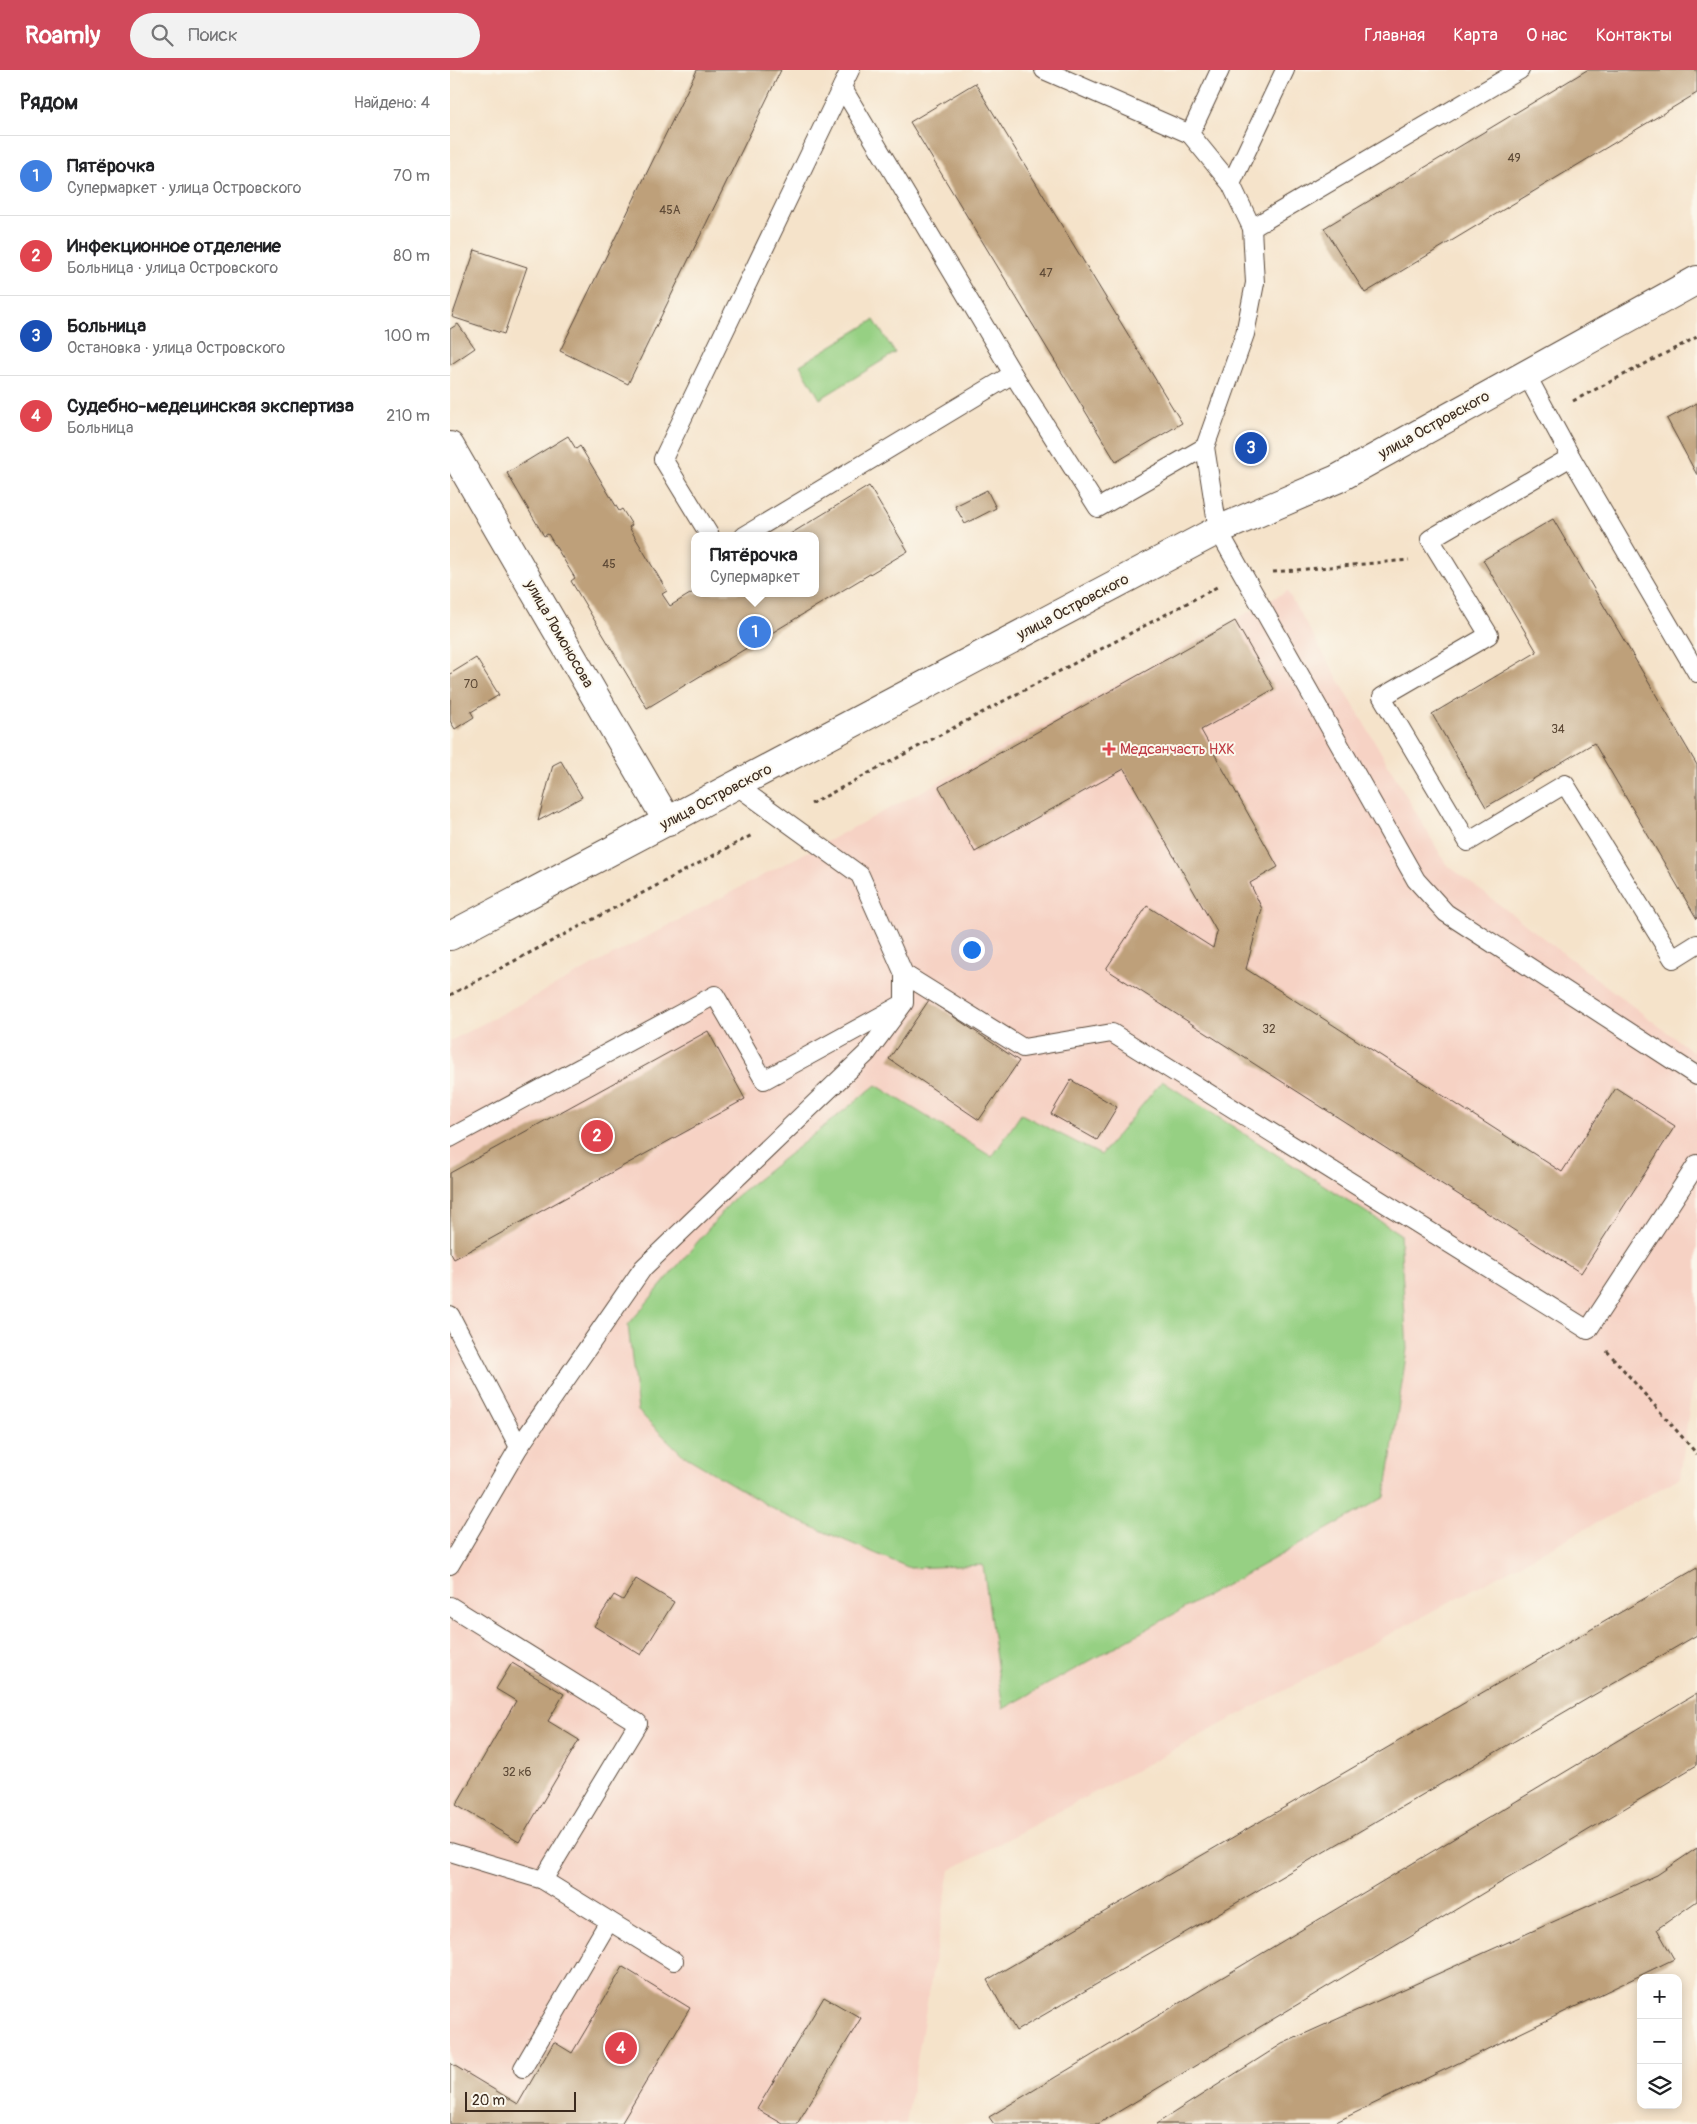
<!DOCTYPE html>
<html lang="ru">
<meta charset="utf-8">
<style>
:root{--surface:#fff;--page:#f2f2f2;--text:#202124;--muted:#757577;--line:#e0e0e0;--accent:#d1495b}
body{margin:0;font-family:Pangolin,sans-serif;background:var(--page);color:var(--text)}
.controls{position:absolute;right:15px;bottom:15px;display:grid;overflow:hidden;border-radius:10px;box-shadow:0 2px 12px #0003}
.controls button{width:45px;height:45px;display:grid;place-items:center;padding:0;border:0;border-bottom:1px solid var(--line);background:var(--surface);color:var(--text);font:25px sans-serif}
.scale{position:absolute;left:15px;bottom:12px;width:111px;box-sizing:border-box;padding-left:5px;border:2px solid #3b2a1e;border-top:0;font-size:14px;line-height:18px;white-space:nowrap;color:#3b2a1e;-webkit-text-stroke:4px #fbf7ec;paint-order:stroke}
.you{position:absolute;left:521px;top:879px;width:18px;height:18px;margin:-12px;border:4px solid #fff;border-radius:50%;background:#1a73e8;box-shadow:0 0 0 8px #1a73e833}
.badge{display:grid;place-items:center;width:32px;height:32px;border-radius:50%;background:var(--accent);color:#fff;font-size:16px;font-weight:700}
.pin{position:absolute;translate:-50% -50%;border:2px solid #fff;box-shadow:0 1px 5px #0006}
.popup{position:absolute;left:241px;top:462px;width:128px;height:65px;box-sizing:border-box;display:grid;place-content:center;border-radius:10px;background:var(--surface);filter:drop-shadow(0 1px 4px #0005);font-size:16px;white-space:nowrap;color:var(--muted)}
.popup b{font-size:19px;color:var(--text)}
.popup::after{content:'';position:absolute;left:50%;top:100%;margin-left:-10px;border:10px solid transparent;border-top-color:var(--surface)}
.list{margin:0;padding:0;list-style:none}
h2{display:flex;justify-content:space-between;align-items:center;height:65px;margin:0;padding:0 20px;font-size:21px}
h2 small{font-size:16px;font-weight:400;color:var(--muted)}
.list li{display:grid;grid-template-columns:32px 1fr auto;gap:15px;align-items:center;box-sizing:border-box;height:80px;padding:0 20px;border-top:1px solid var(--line)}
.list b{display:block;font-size:19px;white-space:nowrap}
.list p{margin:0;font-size:16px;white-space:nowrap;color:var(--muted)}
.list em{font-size:16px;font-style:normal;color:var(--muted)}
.icon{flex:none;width:28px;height:28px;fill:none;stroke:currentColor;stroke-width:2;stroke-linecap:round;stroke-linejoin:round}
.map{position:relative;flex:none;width:1247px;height:2054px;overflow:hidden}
header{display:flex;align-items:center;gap:30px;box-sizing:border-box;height:70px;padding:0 25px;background:var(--accent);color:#fff}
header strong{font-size:24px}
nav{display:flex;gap:28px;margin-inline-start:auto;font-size:18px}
.search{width:350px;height:45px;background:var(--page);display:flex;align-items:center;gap:12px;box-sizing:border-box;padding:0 18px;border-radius:28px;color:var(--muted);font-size:19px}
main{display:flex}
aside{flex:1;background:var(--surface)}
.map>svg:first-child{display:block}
.built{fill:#f6d2c4}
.green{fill:#96d083;stroke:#687d50}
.building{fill:#bea07a}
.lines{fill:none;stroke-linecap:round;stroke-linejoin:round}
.service-casing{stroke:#574638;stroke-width:20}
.minor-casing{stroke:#574638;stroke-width:30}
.path{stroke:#574638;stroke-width:3;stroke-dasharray:4 4;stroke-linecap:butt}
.service{stroke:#fff;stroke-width:18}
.minor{stroke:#fff;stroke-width:28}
.health-dot{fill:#e0444e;stroke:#fbf7ec;stroke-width:2}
.labels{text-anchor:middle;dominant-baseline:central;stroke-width:4;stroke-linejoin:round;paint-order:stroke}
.number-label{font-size:12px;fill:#5c4835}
.street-label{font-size:15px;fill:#3b2a1e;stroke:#fbf7ec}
.health-label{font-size:15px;fill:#be3a42;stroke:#fbf7ec;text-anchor:start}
</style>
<header>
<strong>Roamly</strong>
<div class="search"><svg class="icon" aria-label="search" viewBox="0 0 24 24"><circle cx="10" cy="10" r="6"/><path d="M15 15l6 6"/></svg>Поиск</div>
<nav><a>Главная</a><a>Карта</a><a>О нас</a><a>Контакты</a></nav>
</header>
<main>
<aside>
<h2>Рядом<small>Найдено: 4</small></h2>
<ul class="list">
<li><span class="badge" style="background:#3f7fe0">1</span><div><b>Пятёрочка</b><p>Супермаркет · улица Островского</p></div><em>70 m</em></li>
<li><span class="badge" style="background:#e0444e">2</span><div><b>Инфекционное отделение</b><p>Больница · улица Островского</p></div><em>80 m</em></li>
<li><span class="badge" style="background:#1a4fb4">3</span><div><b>Больница</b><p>Остановка · улица Островского</p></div><em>100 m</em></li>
<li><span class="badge" style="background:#e0444e">4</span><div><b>Судебно-медецинская экспертиза</b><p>Больница</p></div><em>210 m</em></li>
</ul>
</aside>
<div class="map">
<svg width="1247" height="2054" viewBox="0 0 1247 2054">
<rect width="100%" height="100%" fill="#fbf7ec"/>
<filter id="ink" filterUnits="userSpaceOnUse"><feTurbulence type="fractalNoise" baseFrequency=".02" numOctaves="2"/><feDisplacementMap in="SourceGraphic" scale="10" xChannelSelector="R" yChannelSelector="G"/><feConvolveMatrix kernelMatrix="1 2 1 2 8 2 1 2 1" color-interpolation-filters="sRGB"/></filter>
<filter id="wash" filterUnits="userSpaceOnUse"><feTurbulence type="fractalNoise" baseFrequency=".0096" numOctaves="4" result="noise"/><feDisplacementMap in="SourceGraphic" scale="20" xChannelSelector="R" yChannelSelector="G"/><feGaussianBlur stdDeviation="1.12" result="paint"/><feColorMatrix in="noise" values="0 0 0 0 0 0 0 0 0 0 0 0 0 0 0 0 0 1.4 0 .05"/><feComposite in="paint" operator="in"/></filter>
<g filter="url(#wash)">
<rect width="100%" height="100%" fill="#f5e3ca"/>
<!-- built -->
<path class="built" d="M837 521 996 794 1247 985V1310L1242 1316 1230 1408 500 1800 456 2054H0V971L478 718Z"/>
<!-- green -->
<g class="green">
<path d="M424 250 445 283 370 329 350 295Z"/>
<path d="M712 1011 950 1164 957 1279 935 1427 553 1639 533 1495 460 1498 332 1444 233 1385 188 1341 178 1255 285 1127 426 1015 542 1087 571 1044 651 1085Z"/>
</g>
<g id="blocks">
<!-- building -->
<g class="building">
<path d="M247 0H331L178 314 110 281Z"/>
<path d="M1137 0H1247V23L915 223 874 158Z"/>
<path d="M525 13 732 353 666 392 460 52Z"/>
<path d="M25 180 77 197 54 264 2 247Z"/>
<path d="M8 254 25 278 0 295V259Z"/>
<path d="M1247 333V405L1217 349Z"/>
<path d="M118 366 126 379 130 376 169 441 172 439 182 455 179 457 217 521 212 524 220 536 245 521V523H365V466H337L419 416 458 481 197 638 121 511 125 508 98 464 94 466 57 403Z"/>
<path d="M537 420 546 438 515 454 505 436Z"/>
<path d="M1103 449 1247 695V849L1144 673 1036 737 982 644 1087 582 1033 490Z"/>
<path d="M785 551 824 619 751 660 828 797 800 813 812 839 796 899 1112 1102 1166 1018 1225 1056 1131 1203 656 899 697 836 763 878 767 862 674 699 525 782 489 717Z"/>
<path d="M26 588 49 625 21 642 24 647 5 659 0 651V604Z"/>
<path d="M111 691 132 727 88 751 103 695Z"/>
<path d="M479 930 569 991 529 1050 439 989Z"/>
<path d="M258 961 295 1029 4 1189 0 1182V1103Z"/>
<path d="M621 1010 667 1037 647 1070 601 1044Z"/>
<path d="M1247 1498V1565L566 1961 537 1910Z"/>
<path d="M186 1509 224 1532 191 1585 144 1556 164 1525 173 1530Z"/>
<path d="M62 1593 114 1624 98 1651 129 1670 69 1772 6 1735 66 1631 46 1619Z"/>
<path d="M1247 1623V1695L648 2054H544L539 2047Z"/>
<path d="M1247 1778V1831L1207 1859 1224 1889 882 2054H706L832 1974 1207 1805Z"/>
<path d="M173 1897 240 1938 171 2054H0V1993L68 2034 104 1972 122 1983Z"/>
<path d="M374 1927 411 1948 347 2054H333L307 2039Z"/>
</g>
</g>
</g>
<g filter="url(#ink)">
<use href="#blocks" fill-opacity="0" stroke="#574638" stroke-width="1"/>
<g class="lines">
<defs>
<g id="service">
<path d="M594 0 740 64"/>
<path d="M770 0 740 64 781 114 802 158 805 213 795 264 755 377 768 460 966 810 996 843 1247 1006"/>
<path d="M392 17 563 304"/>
<path d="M781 114 835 0"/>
<path d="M802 158 1070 0"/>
<path d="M1076 304 1121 387 1247 603"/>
<path d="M1121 387 980 469 1039 565 932 627 1018 772 1115 714 1223 889 1247 874"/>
<path d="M260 466 213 389 400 0"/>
<path d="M294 466 563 304 648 438 755 377"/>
<path d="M287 716 410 805 454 904 573 978 662 963 1138 1260 1247 1094"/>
<path d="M0 1068 265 925 314 1010 449 936"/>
<path d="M0 1245 69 1377"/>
<path d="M0 1495 69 1377 193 1198 417 983 454 933V904"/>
<path d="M0 1536 188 1653 93 1810"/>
<path d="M0 1782 93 1810 224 1891"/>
<path d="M73 1998 159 1851"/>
</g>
<g id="minor">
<path d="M0 376 218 752"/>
<path d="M0 866 768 460 887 409 1247 210"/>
</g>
</defs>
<!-- service casing -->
<use href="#service" class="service-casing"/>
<!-- minor casing -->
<use href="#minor" class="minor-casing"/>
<!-- path -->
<g class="path">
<path d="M1123 331 1247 267"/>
<path d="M823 502 959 490"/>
<path d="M361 734 767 517"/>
<path d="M0 925 304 764"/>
<path d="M1157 1281 1247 1384"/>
</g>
<!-- service -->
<use href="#service" class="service"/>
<!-- minor -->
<use href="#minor" class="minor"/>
</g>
</g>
<!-- markers -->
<path class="health-dot" d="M656.5 671.5h5v5h5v5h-5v5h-5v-5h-5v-5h5z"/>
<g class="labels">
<!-- number labels -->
<g class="number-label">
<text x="1064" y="88">49</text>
<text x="220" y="140">45А</text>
<text x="596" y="203">47</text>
<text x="159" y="494">45</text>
<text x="21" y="614">70</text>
<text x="1108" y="659">34</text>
<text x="819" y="959">32</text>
<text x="67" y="1702">32 к6</text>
</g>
<!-- street labels -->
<g class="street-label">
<text transform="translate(984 355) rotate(-29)">улица Островского</text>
<text transform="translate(623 537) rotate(-28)">улица Островского</text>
<text transform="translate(109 564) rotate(60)">улица Ломоносова</text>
<text transform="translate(266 727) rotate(-28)">улица Островского</text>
</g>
<!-- health labels -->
<g class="health-label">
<text x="670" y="679">Медсанчасть НХК</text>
</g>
</g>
</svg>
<div class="controls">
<button>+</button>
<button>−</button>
<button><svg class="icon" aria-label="layers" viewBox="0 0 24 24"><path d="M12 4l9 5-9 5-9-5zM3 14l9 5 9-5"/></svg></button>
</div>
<div class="scale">20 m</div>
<div class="you"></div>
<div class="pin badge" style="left:305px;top:562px;background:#3f7fe0">1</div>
<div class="popup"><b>Пятёрочка</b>Супермаркет</div>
<div class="pin badge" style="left:147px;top:1066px;background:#e0444e">2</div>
<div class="pin badge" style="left:801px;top:378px;background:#1a4fb4">3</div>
<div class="pin badge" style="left:171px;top:1978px;background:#e0444e">4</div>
</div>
</main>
